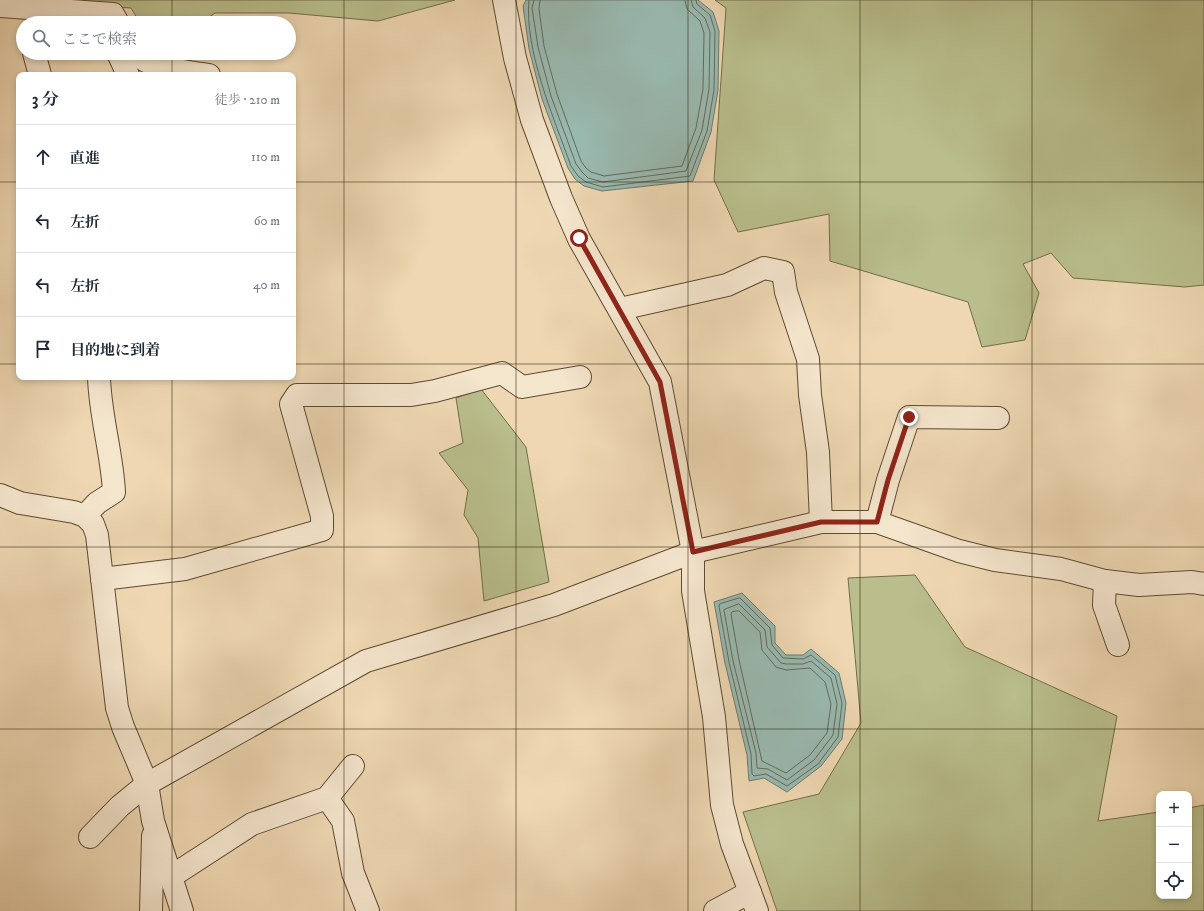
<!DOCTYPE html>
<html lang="ja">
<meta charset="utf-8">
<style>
:root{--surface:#fff;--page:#f6f6f7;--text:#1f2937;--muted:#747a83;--line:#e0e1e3}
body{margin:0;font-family:"IM FELL DW Pica","Noto Serif JP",serif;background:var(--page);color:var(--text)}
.controls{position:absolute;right:12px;bottom:12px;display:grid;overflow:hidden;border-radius:8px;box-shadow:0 2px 6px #0003}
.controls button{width:36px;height:36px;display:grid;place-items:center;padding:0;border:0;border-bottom:1px solid var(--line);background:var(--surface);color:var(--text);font:20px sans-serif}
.stop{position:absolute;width:12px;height:12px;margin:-9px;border:3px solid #8f2418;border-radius:50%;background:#fff}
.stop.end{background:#8f2418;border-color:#fff;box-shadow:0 1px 4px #0008}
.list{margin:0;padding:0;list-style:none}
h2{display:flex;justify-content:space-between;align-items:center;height:52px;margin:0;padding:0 16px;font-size:17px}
h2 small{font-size:13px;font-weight:400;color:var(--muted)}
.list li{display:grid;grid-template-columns:26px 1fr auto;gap:12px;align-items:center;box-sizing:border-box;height:64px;padding:0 16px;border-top:1px solid var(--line)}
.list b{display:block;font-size:15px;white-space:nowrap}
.list em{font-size:13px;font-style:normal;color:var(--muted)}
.icon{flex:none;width:22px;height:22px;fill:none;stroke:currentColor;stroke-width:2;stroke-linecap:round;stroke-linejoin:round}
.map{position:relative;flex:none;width:1204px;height:911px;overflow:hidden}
.search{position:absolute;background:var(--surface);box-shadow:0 2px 6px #0003;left:16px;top:16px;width:280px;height:44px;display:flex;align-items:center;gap:10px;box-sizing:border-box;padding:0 14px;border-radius:22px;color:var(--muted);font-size:15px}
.panel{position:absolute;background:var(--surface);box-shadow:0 2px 6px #0003;left:16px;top:72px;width:280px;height:308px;border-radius:8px}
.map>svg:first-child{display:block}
.green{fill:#b9be8c;stroke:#726e4a}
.water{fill:#99b9b0;stroke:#6d7b6d}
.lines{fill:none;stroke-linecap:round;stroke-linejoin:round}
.shore{stroke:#626b5c;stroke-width:1}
.minor-casing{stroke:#5c4c32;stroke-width:24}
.minor{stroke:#f4e5cd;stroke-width:22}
.route{stroke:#8f2418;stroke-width:5}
.grid{fill:none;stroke:#2c1d08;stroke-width:1;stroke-opacity:0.55}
</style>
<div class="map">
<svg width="1204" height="911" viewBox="0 0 1204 911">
<rect width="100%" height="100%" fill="#eed7b2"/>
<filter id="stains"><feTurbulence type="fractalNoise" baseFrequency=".005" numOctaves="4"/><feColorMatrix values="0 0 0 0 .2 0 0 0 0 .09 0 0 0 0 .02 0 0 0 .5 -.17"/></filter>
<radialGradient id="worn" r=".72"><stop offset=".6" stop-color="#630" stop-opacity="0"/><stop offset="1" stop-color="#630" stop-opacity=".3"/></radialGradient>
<!-- green -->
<g class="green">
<path d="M58 0H455L378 21 289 13H215L201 23H140L131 8 58 3Z"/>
<path d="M715 0H1204V285L1185 287 1073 278 1051 253 1023 264 1039 293 1025 340 982 347 968 302 830 261 829 214 738 232 714 180 726 8Z"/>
<path d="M481 389 526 447 549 582 484 601 478 538 464 515 468 490 439 453 463 443 456 398Z"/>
<path d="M915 575 965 647 1117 716 1098 821 1159 812V896H1189V808L1204 805V911H777L743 812 819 794 861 723 848 578Z"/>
</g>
<!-- water -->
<g class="water">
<path d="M526 0H698L713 12 719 31 718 90 711 132 693 181 602 191 584 186 575 179 568 168 542 99 529 49 523 6Z"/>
<path d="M742 593 775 626V643L786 655H803L811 649 839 673 846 703 842 739 821 766 787 792 764 778 749 781 747 755 725 663 714 602Z"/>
</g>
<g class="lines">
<!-- shore -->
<g class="shore">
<path d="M529 0C524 50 554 118 571 166L578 176 586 182 603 187 690 176 707 131 714 90 715 31 710 15 697 4 696 0"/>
<path d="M534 0 532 8 538 47 551 96 576 164 582 172 588 178 603 182 686 171 702 130 709 89 710 32 705 18 693 7 691 0"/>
<path d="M540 0 539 9 544 46 557 94 581 161 586 168 591 172 604 176 682 166 696 128 703 89 704 33 700 21 687 9 685 0"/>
<path d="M740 598 770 628 772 645 783 658 803 659 811 655 835 675 842 703 838 737 818 764 787 786 766 774 754 776 752 774 751 754 729 662 719 606 720 604Z"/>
<path d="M739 604 765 630 767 647 781 663 786 664H803L811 661 831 678 837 704 833 735 814 760 787 780 768 769 757 768 756 753 733 661 724 610Z"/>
<path d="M739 611 760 632 762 650 776 667 786 670 810 668 825 682 831 704 827 733 810 755 786 773 762 761 739 660 731 614 732 612Z"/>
</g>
<defs>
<g id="minor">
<path d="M504 0 515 58 532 120 561 198 579 239 660 382 693 552V591L714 717 722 805 732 844 757 911"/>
<path d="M0 6 113 14 118 23"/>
<path d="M34 53 40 75"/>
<path d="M118 53 128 75"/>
<path d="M137 53C146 69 192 72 209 75"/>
<path d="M620 309 727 285 764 268 783 272 786 292 808 359 810 395 818 452 821 522"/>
<path d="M0 495 20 503 74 512 85 516 93 524 97 535 117 708 123 727 147 784 153 821 182 911"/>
<path d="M85 516 97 503 114 492C112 453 100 416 99 377"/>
<path d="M877 522 888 480 909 417 998 418"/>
<path d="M102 579 185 569 322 530V516L291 404 297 395H411L435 391 502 373 522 387 580 377"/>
<path d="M1105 581 1104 605 1118 645"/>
<path d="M327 798 343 821 353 873 368 911"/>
<path d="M90 837 120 806 147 784 366 661 554 605 693 552 821 522H877L959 551 995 560 1061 569 1105 581 1139 585 1192 582 1204 584"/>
<path d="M172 876 252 824 327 798 353 766"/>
<path d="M151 911 153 836"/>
<path d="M715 911 750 892"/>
</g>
</defs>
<!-- minor casing -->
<use href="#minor" class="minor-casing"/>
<!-- minor -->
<use href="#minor" class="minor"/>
</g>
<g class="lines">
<!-- route -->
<path class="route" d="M579 238 660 382 693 552 821 522H877L888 480 909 417"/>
</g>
<!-- grid -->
<path class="grid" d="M172 0V23M344 0V911M516 0V911M688 0V911M860 0V911M1032 0V911M172 53V75M0 182H19M293 182H1204M0 364H19M293 364H1204M172 377V911M0 547H1204M0 729H1204"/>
<rect width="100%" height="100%" filter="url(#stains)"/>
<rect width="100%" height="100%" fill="url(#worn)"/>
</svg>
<div class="controls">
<button>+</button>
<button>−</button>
<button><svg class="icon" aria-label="locate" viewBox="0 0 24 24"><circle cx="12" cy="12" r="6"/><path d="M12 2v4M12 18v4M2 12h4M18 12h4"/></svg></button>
</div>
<div class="stop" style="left:579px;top:238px"></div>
<div class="stop end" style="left:909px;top:417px"></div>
<div class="search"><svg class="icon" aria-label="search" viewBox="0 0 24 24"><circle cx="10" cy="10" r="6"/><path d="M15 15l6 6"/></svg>ここで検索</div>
<section class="panel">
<h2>3 分<small>徒歩 · 210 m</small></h2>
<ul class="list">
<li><svg class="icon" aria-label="ahead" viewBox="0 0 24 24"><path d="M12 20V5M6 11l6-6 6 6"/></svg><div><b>直進</b></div><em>110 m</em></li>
<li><svg class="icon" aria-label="left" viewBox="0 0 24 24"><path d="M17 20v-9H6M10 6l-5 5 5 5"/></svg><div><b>左折</b></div><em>60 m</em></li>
<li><svg class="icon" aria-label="left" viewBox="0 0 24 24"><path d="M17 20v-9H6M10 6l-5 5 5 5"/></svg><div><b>左折</b></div><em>40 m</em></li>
<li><svg class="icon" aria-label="arrive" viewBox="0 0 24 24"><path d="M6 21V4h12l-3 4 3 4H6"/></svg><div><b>目的地に到着</b></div></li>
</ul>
</section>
</div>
